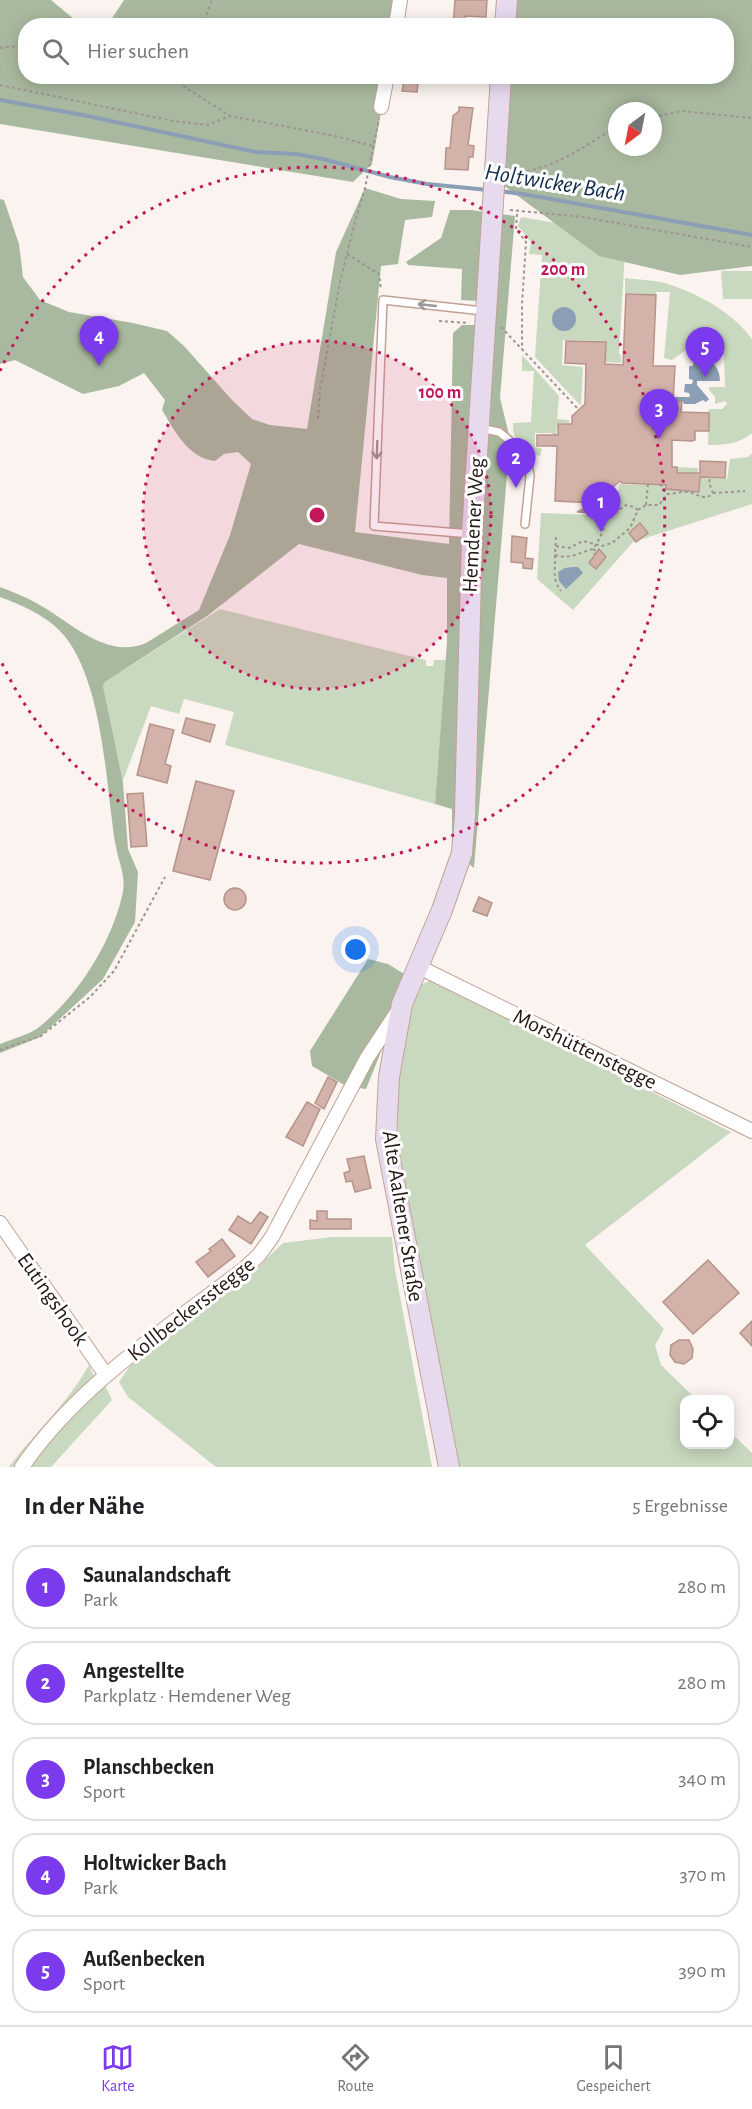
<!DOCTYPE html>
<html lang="de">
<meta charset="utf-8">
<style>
:root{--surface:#fff;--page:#f2f2f2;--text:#202124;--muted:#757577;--line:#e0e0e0;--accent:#7c3aed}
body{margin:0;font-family:"Alegreya Sans",sans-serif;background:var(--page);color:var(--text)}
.controls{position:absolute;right:18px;bottom:18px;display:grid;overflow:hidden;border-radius:12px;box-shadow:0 3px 15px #0003}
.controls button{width:54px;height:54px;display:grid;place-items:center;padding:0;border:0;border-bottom:2px solid var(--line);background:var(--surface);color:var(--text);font:30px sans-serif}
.compass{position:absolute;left:608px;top:102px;width:54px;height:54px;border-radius:50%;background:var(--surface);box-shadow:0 3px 15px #0003;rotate:212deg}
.you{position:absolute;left:356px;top:950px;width:21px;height:21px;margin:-15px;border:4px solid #fff;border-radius:50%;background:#1a73e8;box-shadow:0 0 0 9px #1a73e833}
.badge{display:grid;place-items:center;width:39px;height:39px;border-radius:50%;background:var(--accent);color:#fff;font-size:20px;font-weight:700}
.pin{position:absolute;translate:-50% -50px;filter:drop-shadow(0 2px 3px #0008)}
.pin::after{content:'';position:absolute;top:32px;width:21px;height:18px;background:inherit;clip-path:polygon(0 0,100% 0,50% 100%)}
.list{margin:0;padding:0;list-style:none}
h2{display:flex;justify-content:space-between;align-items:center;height:78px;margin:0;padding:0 24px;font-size:26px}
h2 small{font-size:20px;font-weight:400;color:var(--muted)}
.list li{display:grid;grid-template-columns:39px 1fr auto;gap:18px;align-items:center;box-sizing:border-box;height:84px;margin:0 12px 12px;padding:0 12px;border:2px solid var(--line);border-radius:24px}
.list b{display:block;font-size:22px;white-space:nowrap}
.list p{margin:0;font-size:20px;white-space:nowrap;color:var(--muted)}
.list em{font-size:20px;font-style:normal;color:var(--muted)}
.icon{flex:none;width:33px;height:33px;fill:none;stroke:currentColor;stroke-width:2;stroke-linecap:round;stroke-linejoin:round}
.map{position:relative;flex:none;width:752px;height:1467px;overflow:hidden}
.search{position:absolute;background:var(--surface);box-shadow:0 3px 15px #0003;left:18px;right:18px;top:18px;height:66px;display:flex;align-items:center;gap:15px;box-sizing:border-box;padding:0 21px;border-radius:24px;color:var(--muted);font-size:22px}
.sheet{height:558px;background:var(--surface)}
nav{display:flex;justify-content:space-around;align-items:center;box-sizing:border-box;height:84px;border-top:2px solid var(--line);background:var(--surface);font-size:16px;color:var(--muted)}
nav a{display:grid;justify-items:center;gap:3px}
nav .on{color:var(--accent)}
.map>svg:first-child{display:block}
.green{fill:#c9d9bf}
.forest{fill:#a9b99f;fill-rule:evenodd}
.water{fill:#8c9eb6}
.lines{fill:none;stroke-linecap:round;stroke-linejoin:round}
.stream{stroke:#8c9eb6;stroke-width:4}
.building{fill:#d3b2a9;stroke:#b6948a;stroke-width:1.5}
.lane-casing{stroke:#c3a296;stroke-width:10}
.street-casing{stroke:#c3a296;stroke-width:16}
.secondary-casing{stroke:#c3a296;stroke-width:22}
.path{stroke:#9d9491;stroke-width:2;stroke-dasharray:3 3;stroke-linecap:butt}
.lane{stroke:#fff;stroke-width:7}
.street{stroke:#fff;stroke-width:14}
.secondary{stroke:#e8daee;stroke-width:20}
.oneway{stroke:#9c9795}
.ring{fill:none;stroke:#c2185b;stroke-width:3;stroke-dasharray:3 6}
.labels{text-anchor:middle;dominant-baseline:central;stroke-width:6;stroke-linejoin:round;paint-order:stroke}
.street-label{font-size:22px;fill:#231713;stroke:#fff}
.water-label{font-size:24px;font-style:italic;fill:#0e2b4c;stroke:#fff}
.centre{fill:#c2185b;stroke:#fff;stroke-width:3}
.ring-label{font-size:18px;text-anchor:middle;font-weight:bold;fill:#c2185b;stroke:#fff;stroke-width:6;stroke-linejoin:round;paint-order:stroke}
</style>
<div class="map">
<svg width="752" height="1467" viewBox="0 0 752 1467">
<rect width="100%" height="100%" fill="#faf3f0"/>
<!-- green -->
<g class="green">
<path d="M521 217 626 235 619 354 621 355V363L605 362 606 341 563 340 562 365 583 367 581 406 535 357 542 255 529 254 531 242 518 226Z"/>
<path d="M721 271H752V299H723Z"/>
<path d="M625 278C640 280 658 280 671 285 701 295 733 313 752 339V433C739 444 725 445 708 445L709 413 707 412 710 409H722L727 404 725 401 715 404V397L709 390V387H725L724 355 707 354 695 344 672 360 664 358 670 292H656V295L625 293Z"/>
<path d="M522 355 559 396 557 419 569 420V423H557L555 447H552V433H535V447L542 449 540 456C523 452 512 441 513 423L531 422 534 371H522Z"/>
<path d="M752 453V504L633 542 573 610 537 579 541 513 616 516 619 484 671 486 674 467 698 468V478L727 479 730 459 748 457Z"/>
<path d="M220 609 426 660V666H433L434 660H446L435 804 225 745 234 712 184 699 179 714 151 706 122 783 103 686 105 682Z"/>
<path d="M431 980 731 1132 585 1245 664 1329 655 1345 661 1365 696 1399 684 1400V1444H730V1432L752 1453V1467H458L402 1180 396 1112 403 1038 419 986Z"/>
<path d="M332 1237H392L395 1270 432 1467H216L128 1397 119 1382 130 1366 255 1270 283 1243Z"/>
<path d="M89 1365 94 1376 16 1467H9C35 1432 68 1403 89 1365Z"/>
<path d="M105 1385 112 1400 51 1467H28L90 1394Z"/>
</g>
<!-- forest -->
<g class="forest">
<path d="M0 0H51L81 25 26 26V76L387 77 372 164 353 182 0 124Z"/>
<path d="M124 0H399L395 25 107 26Z"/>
<path d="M516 0H752V266L680 275 599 256 503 185 511 77 726 76V26L514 25ZM617 111H653V147H617Z"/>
<path d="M365 188 401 199 435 201 432 217 405 220 398 264 381 266 355 532 449 544 453 333 462 325H478L479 301 461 300 462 269 408 265 406 262 441 238 450 210H470L515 216 500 398 510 439 474 868 452 849V809L435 804 447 642V578L422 575 299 544 207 616 105 682 103 686 123 783 128 849 138 872 135 922 103 979 40 1037 0 1053V1044C12 1039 28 1035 38 1028 77 997 111 944 122 896 127 878 119 864 116 847 114 839 113 829 112 820 105 766 99 670 59 630 43 614 21 605 0 597V587C13 592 26 597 38 604 71 622 106 660 146 643L199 610 230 535 251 464 238 452 224 454 215 461C189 459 174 430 162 410L165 400 144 373 119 386 83 394 15 360 0 364V199L4 200 19 244 23 277 40 300 69 312 133 323 167 331 184 346 232 400 252 419 270 425 307 429 336 252Z"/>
<path d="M368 959 388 964 409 977 399 1007 366 1089 346 1086 312 1066 310 1051Z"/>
</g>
<!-- water -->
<g class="water">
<circle cx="564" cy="319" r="12"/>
<path d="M694 353H697L698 356C711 358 720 367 720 381H697V385L709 399 706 402 703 400 695 404H684L683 401H675V397H689L690 396 689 393 684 392 685 384H692L693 380 689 379V366H693Z"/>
<path d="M572 567H578L583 573 566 589 559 581 558 572 565 568Z"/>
</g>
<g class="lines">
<!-- stream -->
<g class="stream">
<path d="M0 100 83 115 256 152 296 154 323 159 390 177 427 184 488 190"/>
<path d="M499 191 523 194 752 235"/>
</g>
</g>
<!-- building -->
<g class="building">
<path d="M455 0H487L486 17 465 16 464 26H453Z"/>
<path d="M419 76 417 92 402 91 405 77Z"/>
<path d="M459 107 473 108 468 145 474 146 473 157H469L468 170 445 169 446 148H450L453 116 459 111Z"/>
<path d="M626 294 656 295 653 366H675L673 402 682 401 681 412 709 413V431H695V440L692 441 672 440V467H677V473H700V461L726 462 725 478 700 477 699 492 666 489V485L622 483 620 481 612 488 614 490 613 513 577 512 597 503 555 501 557 446H537V435H558V424H572V416L585 404 586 364 565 363 566 341 606 342 605 364 623 365Z"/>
<path d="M640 523 648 533 636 542 629 533Z"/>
<path d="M512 536 527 538 525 558 533 559 532 569 523 568V563L511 562Z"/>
<path d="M599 549 606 557 596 569 589 563Z"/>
<path d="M186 718 215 725 210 742 182 733Z"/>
<path d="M150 724 174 730 165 764 171 766 167 783 137 775Z"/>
<path d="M196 781 234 791 210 880 173 871Z"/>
<path d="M143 793 147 846 131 847 127 794Z"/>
<circle cx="235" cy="899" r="11"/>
<path d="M479 897 492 903 487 916 473 911Z"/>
<path d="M328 1077 337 1082 324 1109 315 1103Z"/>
<path d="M307 1102 320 1109 303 1146 286 1137Z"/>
<path d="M364 1156 371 1188 355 1192 352 1181 346 1182 344 1173 350 1171 347 1159Z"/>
<path d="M317 1211H327V1219H351V1229H310V1220L317 1221Z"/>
<path d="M260 1212 268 1217 251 1244 229 1230 238 1216 251 1224Z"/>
<path d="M222 1239 235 1256 208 1277 196 1262 211 1251 209 1249Z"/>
<path d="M708 1260 739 1293 693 1334 663 1302Z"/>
<path d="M752 1321V1346L740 1333Z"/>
<path d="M679 1340H689L693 1349 692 1358 684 1364 675 1362 670 1355 671 1345Z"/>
</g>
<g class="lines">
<defs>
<g id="lane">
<path d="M480 428 499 432 509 440 528 464 530 476 525 524"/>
<path d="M471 534 374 526 383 300 483 311"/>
</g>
<g id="street">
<path d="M396 26 400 0"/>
<path d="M381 107 387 76"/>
<path d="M417 966 752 1131"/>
<path d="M0 1223 106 1375"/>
<path d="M22 1467C78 1385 166 1329 244 1269L259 1255 272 1237 367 1058 398 1011"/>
</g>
<g id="secondary">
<path d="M505 26 507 0"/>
<path d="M449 1467 386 1139 389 1077 402 1004 442 910 462 853 465 815 472 534 501 76"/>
</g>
</defs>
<!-- lane casing -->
<use href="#lane" class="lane-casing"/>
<!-- street casing -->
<use href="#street" class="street-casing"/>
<!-- secondary casing -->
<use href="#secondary" class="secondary-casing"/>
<!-- path -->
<g class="path">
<path d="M202 26 212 0"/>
<path d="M0 48 26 45"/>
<path d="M168 76 230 116 335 136 373 146"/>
<path d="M0 85 173 121 207 125 230 116"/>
<path d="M653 117 682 111 752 118"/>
<path d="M509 173C550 172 584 147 617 126"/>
<path d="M510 210 583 217 752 247"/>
<path d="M517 214 516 229 526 242 522 304V350"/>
<path d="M347 254 379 274 381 290"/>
<path d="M439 321 469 323"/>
<path d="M501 327 579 410"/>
<path d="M318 419 320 390 340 282 355 222 365 188 379 119"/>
<path d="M660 484 667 494"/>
<path d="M713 493 745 491"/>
<path d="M646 505 648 484"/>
<path d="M605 520 626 505 634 507 638 510"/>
<path d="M556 537 555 555C569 560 581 552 593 549 601 538 606 526 605 513"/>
<path d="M556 546 569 548 583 541 602 546 612 543 630 528 638 510 646 505H659L667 494C673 494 682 491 689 492 699 494 704 502 713 493L709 483 710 478"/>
<path d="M593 549 596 551 594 554"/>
<path d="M555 555C556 569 551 578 561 591"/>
<path d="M0 1050 41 1036 90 997 114 971 165 877"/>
</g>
<!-- lane -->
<use href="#lane" class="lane"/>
<!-- street -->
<use href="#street" class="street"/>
<!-- secondary -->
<use href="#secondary" class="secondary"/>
</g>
<!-- one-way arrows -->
<defs><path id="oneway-shaft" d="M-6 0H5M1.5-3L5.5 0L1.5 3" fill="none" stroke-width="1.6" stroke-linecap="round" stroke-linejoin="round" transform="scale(1.5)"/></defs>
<g class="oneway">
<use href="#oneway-shaft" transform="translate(427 305) rotate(-174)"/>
<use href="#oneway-shaft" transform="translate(377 450) rotate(92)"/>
</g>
<!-- distance rings -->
<circle cx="317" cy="515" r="174" fill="#c2185b" fill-opacity=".12"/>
<g class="ring">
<circle cx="317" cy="515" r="174"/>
<path d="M0 371A348 348 0 1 1 0 659"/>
</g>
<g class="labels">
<!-- street labels -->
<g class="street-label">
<text transform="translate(473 525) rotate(-87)">Hemdener Weg</text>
<text transform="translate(585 1049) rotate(26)">Morshüttenstegge</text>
<text transform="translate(403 1216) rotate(81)">Alte Aaltener Straße</text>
<text transform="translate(53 1299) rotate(55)">Eutingshook</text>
<text transform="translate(191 1309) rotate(-38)">Kollbeckersstegge</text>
</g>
<!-- water labels -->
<g class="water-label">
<text transform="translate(555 183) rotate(9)">Holtwicker Bach</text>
</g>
</g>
<circle cx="317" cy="515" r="9" class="centre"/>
<g class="ring-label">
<text x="563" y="275">200 m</text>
<text x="440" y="398">100 m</text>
</g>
</svg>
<div class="controls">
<button><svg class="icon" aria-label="locate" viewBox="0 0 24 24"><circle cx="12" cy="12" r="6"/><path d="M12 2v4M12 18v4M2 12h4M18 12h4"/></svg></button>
</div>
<svg class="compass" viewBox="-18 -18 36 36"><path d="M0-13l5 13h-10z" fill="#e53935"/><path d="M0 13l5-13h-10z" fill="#757577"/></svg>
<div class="you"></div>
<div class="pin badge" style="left:601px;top:532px">1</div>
<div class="pin badge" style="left:516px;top:488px">2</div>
<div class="pin badge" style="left:659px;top:439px">3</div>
<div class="pin badge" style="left:99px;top:366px">4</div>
<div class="pin badge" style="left:705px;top:377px">5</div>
<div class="search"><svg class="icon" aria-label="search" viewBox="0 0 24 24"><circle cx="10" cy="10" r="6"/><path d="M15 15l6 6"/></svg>Hier suchen</div>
</div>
<section class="sheet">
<h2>In der Nähe<small>5 Ergebnisse</small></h2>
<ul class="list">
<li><span class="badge">1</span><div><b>Saunalandschaft</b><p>Park</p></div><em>280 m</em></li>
<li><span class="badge">2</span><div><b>Angestellte</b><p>Parkplatz · Hemdener Weg</p></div><em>280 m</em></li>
<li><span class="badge">3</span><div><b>Planschbecken</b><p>Sport</p></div><em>340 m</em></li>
<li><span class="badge">4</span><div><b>Holtwicker Bach</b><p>Park</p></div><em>370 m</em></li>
<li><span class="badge">5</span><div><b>Außenbecken</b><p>Sport</p></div><em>390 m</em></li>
</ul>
</section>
<nav>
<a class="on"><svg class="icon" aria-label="map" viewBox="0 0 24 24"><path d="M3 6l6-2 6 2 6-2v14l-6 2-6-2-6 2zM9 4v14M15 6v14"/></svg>Karte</a>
<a><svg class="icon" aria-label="directions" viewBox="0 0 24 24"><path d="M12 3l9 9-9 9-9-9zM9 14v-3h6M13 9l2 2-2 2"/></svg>Route</a>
<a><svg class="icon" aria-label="saved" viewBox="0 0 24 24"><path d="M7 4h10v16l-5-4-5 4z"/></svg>Gespeichert</a>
</nav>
